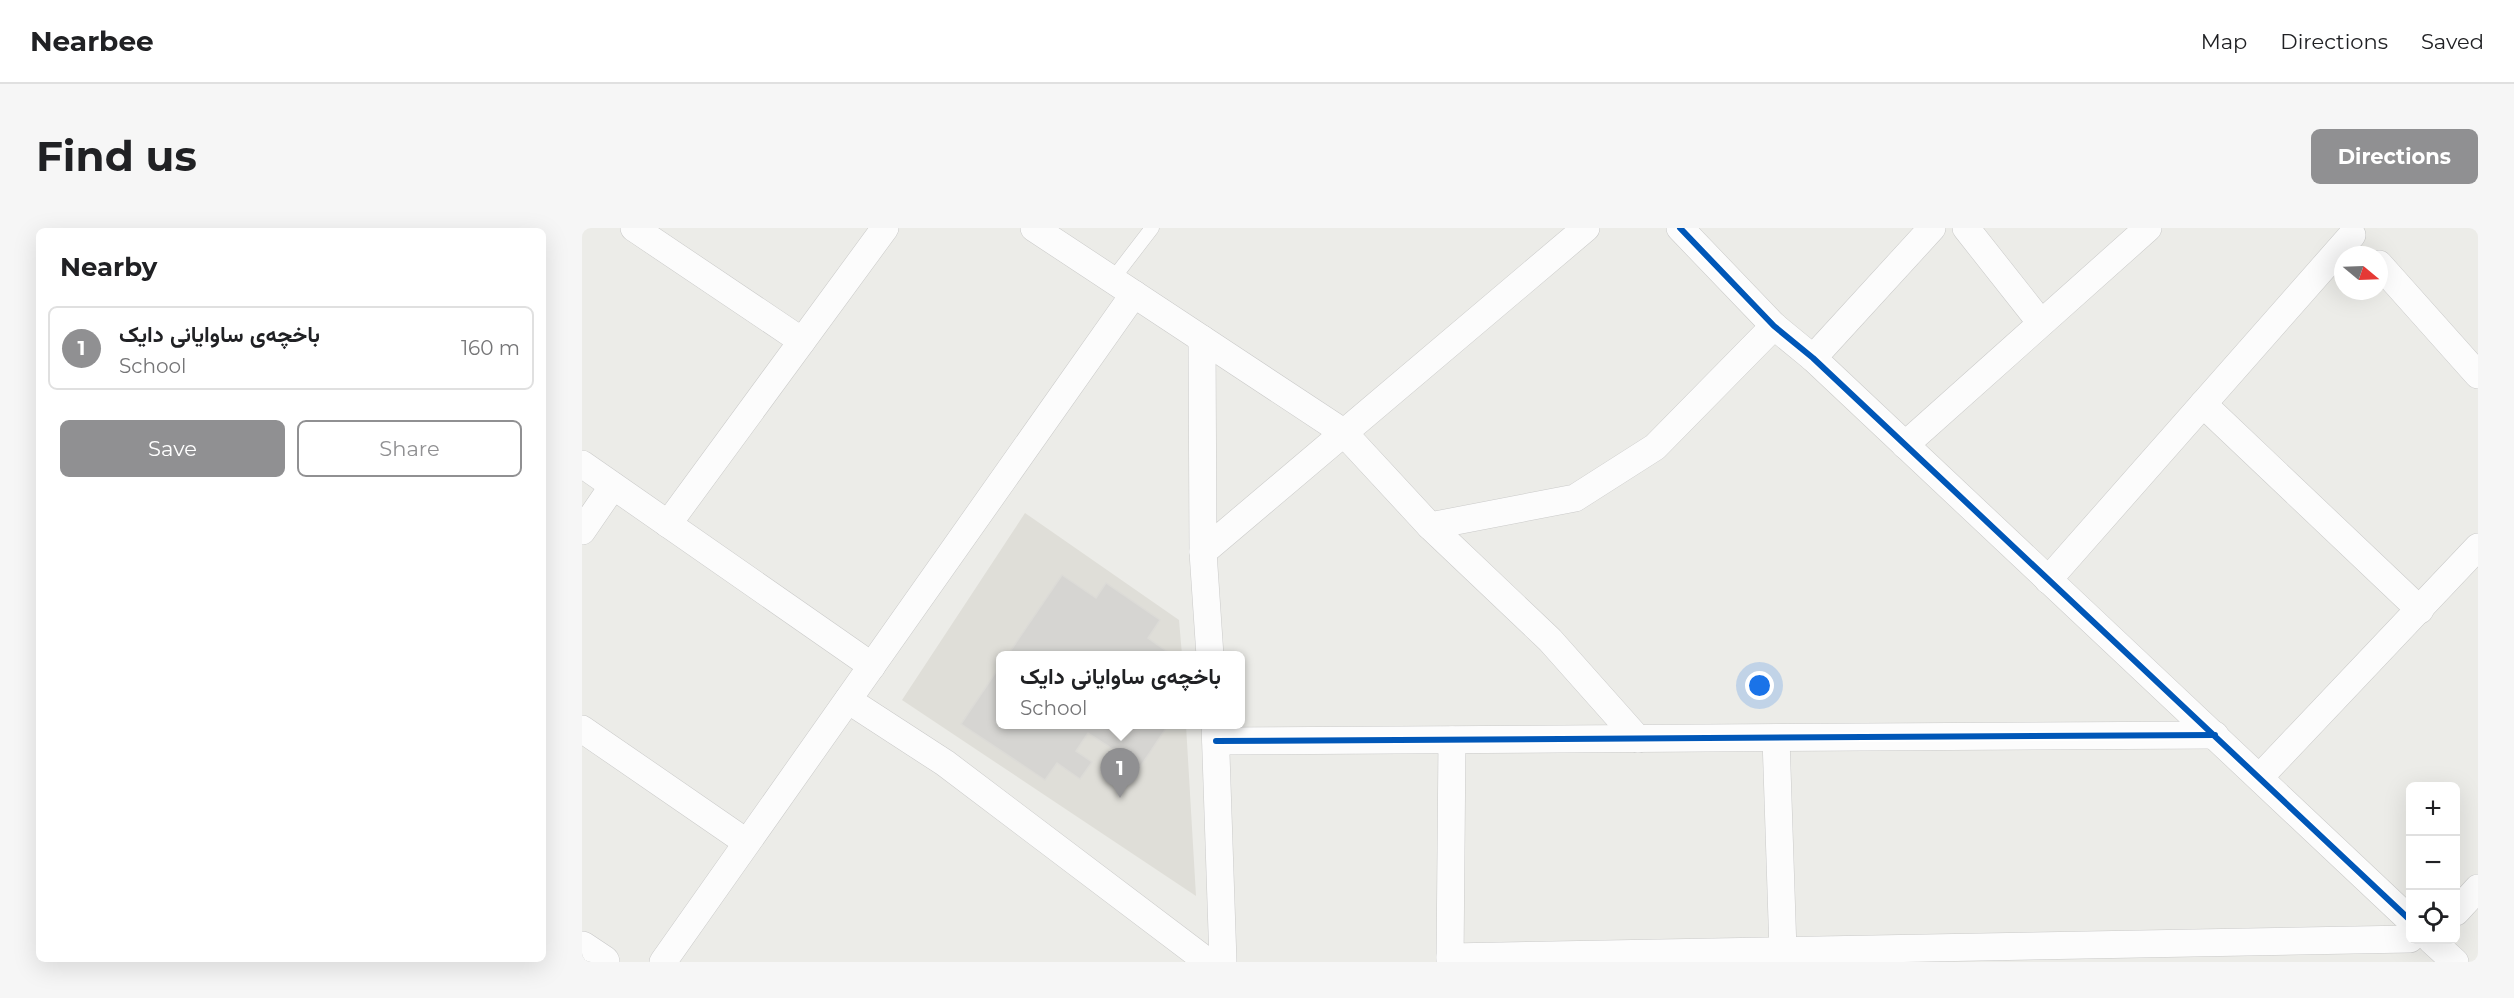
<!DOCTYPE html>
<meta charset="utf-8">
<style>
:root{--surface:#fff;--page:#f6f6f6;--text:#202124;--muted:#757577;--line:#e0e0e0;--accent:#909092}
body{margin:0;font-family:Montserrat,Vazirmatn,sans-serif;background:var(--page);color:var(--text)}
.controls{position:absolute;right:18px;bottom:18px;display:grid;overflow:hidden;border-radius:9px;box-shadow:0 6px 24px #0002}
.controls button{width:54px;height:54px;display:grid;place-items:center;padding:0;border:0;border-bottom:2px solid var(--line);background:var(--surface);color:var(--text);font:30px sans-serif}
.compass{position:absolute;left:1752px;top:18px;width:54px;height:54px;border-radius:50%;background:var(--surface);box-shadow:0 6px 24px #0002;rotate:109deg}
.you{position:absolute;left:1178px;top:458px;width:21px;height:21px;margin:-15px;border:4px solid #fff;border-radius:50%;background:#1a73e8;box-shadow:0 0 0 9px #1a73e833}
.badge{display:grid;place-items:center;width:39px;height:39px;border-radius:50%;background:var(--accent);color:#fff;font-size:20px;font-weight:700}
.pin{position:absolute;translate:-50% -50px;filter:drop-shadow(0 2px 3px #0008)}
.pin::after{content:'';position:absolute;top:32px;width:21px;height:18px;background:inherit;clip-path:polygon(0 0,100% 0,50% 100%)}
.popup{position:absolute;left:414px;top:423px;width:249px;height:78px;box-sizing:border-box;display:grid;place-content:center;border-radius:9px;background:var(--surface);filter:drop-shadow(0 2px 4px #0005);font-size:20px;white-space:nowrap;color:var(--muted)}
.popup b{font-size:22px;color:var(--text)}
.popup::after{content:'';position:absolute;left:50%;top:100%;margin-left:-12px;border:12px solid transparent;border-top-color:var(--surface)}
.list{margin:0;padding:0;list-style:none}
h2{display:flex;justify-content:space-between;align-items:center;height:78px;margin:0;padding:0 24px;font-size:26px}
h2 small{font-size:20px;font-weight:400;color:var(--muted)}
.list li{display:grid;grid-template-columns:39px 1fr auto;gap:18px;align-items:center;box-sizing:border-box;height:84px;margin:0 12px 12px;padding:0 12px;border:2px solid var(--line);border-radius:9px}
.list b{display:block;font-size:22px;white-space:nowrap}
.list p{margin:0;font-size:20px;white-space:nowrap;color:var(--muted)}
.list em{font-size:20px;font-style:normal;color:var(--muted)}
.actions{display:flex;gap:12px;padding:18px 24px}
.actions a{flex:1;padding:14px 0;border:2px solid var(--accent);border-radius:9px;text-align:center;font-size:21px;color:var(--accent)}
.actions .main{background:var(--accent);color:#fff}
.icon{flex:none;width:33px;height:33px;fill:none;stroke:currentColor;stroke-width:2;stroke-linecap:round;stroke-linejoin:round}
.map{position:relative;flex:none;width:1896px;height:734px;overflow:hidden;border-radius:9px}
header{display:flex;align-items:center;gap:36px;box-sizing:border-box;height:84px;padding:0 30px;background:var(--surface);border-bottom:2px solid var(--line)}
header strong{font-size:28px}
nav{display:flex;gap:33px;margin-inline-start:auto;font-size:21px}
.intro{display:flex;align-items:center;justify-content:space-between;box-sizing:border-box;height:144px;padding:0 36px}
h1{margin:0;font-size:42px}
.button{padding:15px 27px;border-radius:9px;background:var(--accent);color:#fff;font-size:21px;font-weight:700}
main{display:flex;gap:36px;padding:0 36px}
aside{flex:1;background:var(--surface);border-radius:9px;box-shadow:0 6px 24px #0002}
.map>svg:first-child{display:block}
.education{fill:#dfded8}
.building{fill:#d6d5d2;stroke:#dcdbd7;stroke-width:1.5}
.lines{fill:none;stroke-linecap:round;stroke-linejoin:round}
.lane-casing{stroke:#cacac9;stroke-width:15}
.street-casing{stroke:#cacac9;stroke-width:28}
.secondary-casing{stroke:#c8c8c8;stroke-width:34}
.lane{stroke:#fcfcfc;stroke-width:14}
.street{stroke:#fcfcfc;stroke-width:27}
.secondary{stroke:#fcfcfc;stroke-width:33}
.cycleway-casing{stroke:#fff;stroke-width:10}
.cycleway{stroke:#0057b8;stroke-width:6}
</style>
<header>
<strong>Nearbee</strong>
<nav><a>Map</a><a>Directions</a><a>Saved</a></nav>
</header>
<div class="intro"><h1>Find us</h1><a class="button">Directions</a></div>
<main>
<aside>
<h2>Nearby<small></small></h2>
<ul class="list">
<li><span class="badge">1</span><div><b>باخچەی ساوایانی دایک</b><p>School</p></div><em>160 m</em></li>
</ul>
<div class="actions"><a class="main">Save</a><a>Share</a></div>
</aside>
<div class="map">
<svg width="1896" height="734" viewBox="0 0 1896 734">
<rect width="100%" height="100%" fill="#ecece8"/>
<!-- education -->
<path class="education" d="M443 285 597 392 600 427 418 428V496L604 497 614 668 320 472Z"/>
<!-- building -->
<g class="building">
<path d="M480 347 514 370 524 355 578 392 566 410 587 425 586 428H425Z"/>
<path d="M418 438V496H587L558 539 506 505 494 523 510 534 498 551 475 535 463 552 379 496Z"/>
</g>
<g class="lines">
<defs>
<path id="lane" d="M530 52 570 0"/>
<g id="street">
<path d="M52 0 220 113"/>
<path d="M452 0 761 204 848 298 968 412 1056 511"/>
<path d="M1098 0 1192 98 1231 130 1828 692"/>
<path d="M1384 0 1459 95"/>
<path d="M1797 36 1896 147"/>
<path d="M620 111 621 324 628 428"/>
<path d="M1231 130 1350 0"/>
<path d="M1621 176 1838 382"/>
<path d="M1323 217 1566 0"/>
<path d="M0 236 290 438"/>
<path d="M86 296 303 0"/>
<path d="M848 298 993 270 1073 219 1192 98"/>
<path d="M0 303 31 258"/>
<path d="M621 324 1004 0"/>
<path d="M1466 352 1770 7"/>
<path d="M266 472 363 535 626 734"/>
<path d="M633 496 641 734"/>
<path d="M0 501 164 614"/>
<path d="M1194 510 1201 723"/>
<path d="M634 513 1633 507"/>
<path d="M1678 549 1896 319"/>
<path d="M1874 684 1896 660"/>
<path d="M1849 712 1873 734"/>
<path d="M868 729 1828 711"/>
<path d="M81 734 552 66"/>
<path d="M868 734 870 512"/>
</g>
<path id="secondary" d="M0 720 21 734"/>
</defs>
<!-- lane casing -->
<use href="#lane" class="lane-casing"/>
<!-- street casing -->
<use href="#street" class="street-casing"/>
<!-- secondary casing -->
<use href="#secondary" class="secondary-casing"/>
<!-- lane -->
<use href="#lane" class="lane"/>
<!-- street -->
<use href="#street" class="street"/>
<!-- secondary -->
<use href="#secondary" class="secondary"/>
<defs>
<g id="cycleway">
<path d="M1098 0 1192 98 1231 130 1828 692"/>
<path d="M634 513 1633 507"/>
</g>
</defs>
<!-- cycleway casing -->
<use href="#cycleway" class="cycleway-casing"/>
<!-- cycleway -->
<use href="#cycleway" class="cycleway"/>
</g>
</svg>
<div class="controls">
<button>+</button>
<button>−</button>
<button><svg class="icon" aria-label="locate" viewBox="0 0 24 24"><circle cx="12" cy="12" r="6"/><path d="M12 2v4M12 18v4M2 12h4M18 12h4"/></svg></button>
</div>
<svg class="compass" viewBox="-18 -18 36 36"><path d="M0-13l5 13h-10z" fill="#e53935"/><path d="M0 13l5-13h-10z" fill="#757577"/></svg>
<div class="you"></div>
<div class="pin badge" style="left:538px;top:570px">1</div>
<div class="popup"><b>باخچەی ساوایانی دایک</b>School</div>
</div>
</main>
